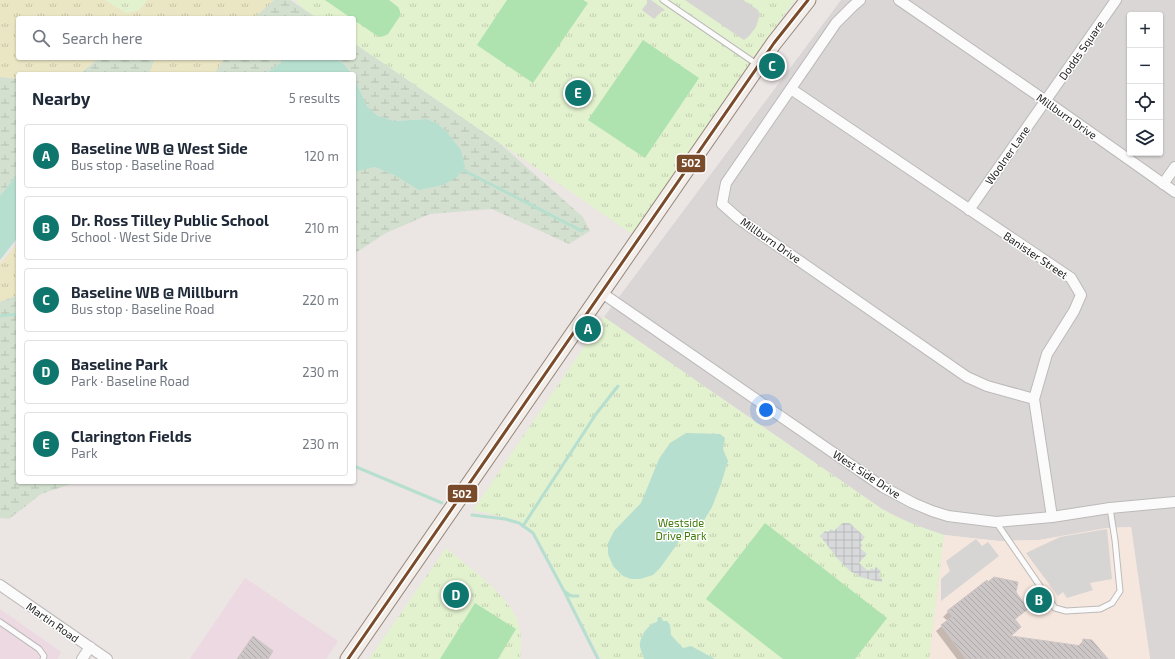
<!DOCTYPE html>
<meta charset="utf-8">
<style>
:root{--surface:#fff;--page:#f2f2f3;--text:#1f2937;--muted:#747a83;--line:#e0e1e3;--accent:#0f766e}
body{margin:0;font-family:"Exo 2",sans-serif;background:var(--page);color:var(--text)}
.controls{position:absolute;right:12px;top:12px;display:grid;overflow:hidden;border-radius:4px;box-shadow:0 1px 3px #0004}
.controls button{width:36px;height:36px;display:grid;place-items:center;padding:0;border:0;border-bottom:1px solid var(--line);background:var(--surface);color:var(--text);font:20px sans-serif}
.you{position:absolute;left:766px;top:410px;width:14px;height:14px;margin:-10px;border:3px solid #fff;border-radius:50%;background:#1a73e8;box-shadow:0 0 0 6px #1a73e833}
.badge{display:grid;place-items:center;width:26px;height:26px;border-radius:50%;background:var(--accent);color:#fff;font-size:13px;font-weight:700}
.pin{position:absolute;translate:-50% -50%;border:2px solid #fff;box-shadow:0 1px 4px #0006}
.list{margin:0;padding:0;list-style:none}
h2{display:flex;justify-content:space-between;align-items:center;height:52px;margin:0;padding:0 16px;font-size:17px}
h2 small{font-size:13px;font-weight:400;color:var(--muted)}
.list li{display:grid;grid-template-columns:26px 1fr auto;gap:12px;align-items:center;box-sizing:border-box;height:64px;margin:0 8px 8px;padding:0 8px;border:1px solid var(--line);border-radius:4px}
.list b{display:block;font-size:15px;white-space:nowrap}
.list p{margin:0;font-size:13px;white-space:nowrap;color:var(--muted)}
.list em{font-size:13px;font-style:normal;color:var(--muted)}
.icon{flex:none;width:22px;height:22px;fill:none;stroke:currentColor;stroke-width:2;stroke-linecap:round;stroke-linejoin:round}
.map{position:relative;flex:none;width:1175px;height:659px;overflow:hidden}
.search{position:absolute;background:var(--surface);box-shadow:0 1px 3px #0004;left:16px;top:16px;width:340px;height:44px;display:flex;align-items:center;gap:10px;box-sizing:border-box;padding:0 14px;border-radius:4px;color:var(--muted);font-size:15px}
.panel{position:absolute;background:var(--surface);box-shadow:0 1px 3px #0004;left:16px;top:72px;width:340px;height:412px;border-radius:4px}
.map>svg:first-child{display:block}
.residential{fill:#dad6d6;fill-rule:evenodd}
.commercial{fill:#edd9e2}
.education{fill:#f6e7de}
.grass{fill:url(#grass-tufts)}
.wetland{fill:url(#wetland-marsh)}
.park{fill:url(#park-tufts)}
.pitch{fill:#aee2ae}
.parking{fill:#d7d4d4}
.plaza{fill:url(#plaza-grid)}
.water{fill:#b7dfd0}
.shadow{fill:#0003}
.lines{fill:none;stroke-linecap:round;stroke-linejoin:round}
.stream{stroke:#b7dfd0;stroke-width:3}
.building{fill:url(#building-back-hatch);stroke:#cec6c6}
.lane-casing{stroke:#bcbab9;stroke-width:7}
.street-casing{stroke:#bcbab9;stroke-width:12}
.secondary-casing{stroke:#95887c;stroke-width:17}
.lane{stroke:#fcfbfb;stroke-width:5}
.street{stroke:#fcfbfb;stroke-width:10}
.secondary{stroke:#f3eee9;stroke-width:15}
.bus-1-casing{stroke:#fff;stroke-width:6}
.bus-1{stroke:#7a4b2a;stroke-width:3}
.labels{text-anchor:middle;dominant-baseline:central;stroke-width:3;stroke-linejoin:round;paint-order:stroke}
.street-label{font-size:11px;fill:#1c1c1c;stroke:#fff}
.park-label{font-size:11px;fill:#417a0a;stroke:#fff}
.line-badge{stroke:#fff;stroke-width:1.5}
.badge-label{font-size:11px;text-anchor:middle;font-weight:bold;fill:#fff}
</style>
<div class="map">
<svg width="1175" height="659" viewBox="0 0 1175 659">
<defs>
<pattern id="grass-tufts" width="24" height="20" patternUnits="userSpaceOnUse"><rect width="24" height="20" fill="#eae5c2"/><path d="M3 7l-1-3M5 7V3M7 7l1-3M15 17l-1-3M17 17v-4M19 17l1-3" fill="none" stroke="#c8c4a6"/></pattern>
<pattern id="wetland-marsh" width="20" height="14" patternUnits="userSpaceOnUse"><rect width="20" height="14" fill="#d3e0cf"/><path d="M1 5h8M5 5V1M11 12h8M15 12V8" fill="none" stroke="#b5c0b1"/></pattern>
<pattern id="park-tufts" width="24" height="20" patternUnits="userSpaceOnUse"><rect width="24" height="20" fill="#e2f1ce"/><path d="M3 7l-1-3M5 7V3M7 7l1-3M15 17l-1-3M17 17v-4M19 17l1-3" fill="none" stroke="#c1ceb0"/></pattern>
<pattern id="plaza-grid" width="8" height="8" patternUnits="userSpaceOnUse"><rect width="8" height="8" fill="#d7d9db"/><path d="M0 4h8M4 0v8" fill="none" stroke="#b8babb"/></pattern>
<pattern id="building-back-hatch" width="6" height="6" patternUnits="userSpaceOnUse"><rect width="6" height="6" fill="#ccc6c6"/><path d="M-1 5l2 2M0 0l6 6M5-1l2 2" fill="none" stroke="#afaaaa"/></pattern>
</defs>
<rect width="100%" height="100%" fill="#ebe5e4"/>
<!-- residential -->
<path class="residential" d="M841 0H1175V659H1150L1131 527 1107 528 1039 540 999 541 944 535 912 524 897 517 882 509 604 317ZM1130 15H1160V153H1130Z"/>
<!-- commercial -->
<g class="commercial">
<path d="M245 578 338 641 326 659H190Z"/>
<path d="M0 609 61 652 57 659H0Z"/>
</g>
<!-- education -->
<path class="education" d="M1131 527 1150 659H929L944 535 999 541 1039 540 1107 528Z"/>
<!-- grass -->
<g class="grass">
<path d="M0 0H105L126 13 140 10 147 0H274L254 18H18V58H99L82 72 75 74H18V79L0 77Z"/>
<path d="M155 58H225L214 74H149Z"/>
<path d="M18 243V295L0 302V264Z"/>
</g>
<!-- wetland -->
<g class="wetland">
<path d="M274 0H290L317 18H254Z"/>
<path d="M354 43 498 142 583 217 590 231 569 244 492 209 430 214 386 233 354 254 355 171 375 167 396 176 461 150 447 132 438 124 427 119 395 121 378 116 367 106 354 77V74H352L342 62 335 58H354Z"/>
<path d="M99 58H155L149 74H75L82 72Z"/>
<path d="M225 58H287L265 74H214Z"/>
<path d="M0 77 18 79V173L0 196Z"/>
<path d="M18 295V482H77L41 494 9 519 0 518V302Z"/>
</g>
<!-- park -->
<g class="park">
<path d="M105 0H147L140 10 126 13Z"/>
<path d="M295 0H795L765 41 632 234 354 43V18H317L303 8Z"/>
<path d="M604 317 882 509C902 520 922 528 944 535L929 659H601L540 542 530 528 517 520 473 510Z"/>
<path d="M446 548C469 568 507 593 518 622 522 632 521 649 520 659H369Z"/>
</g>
<!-- pitch -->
<g class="pitch">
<path d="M325 0H389L398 7 400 11V16L388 34 384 36 380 37 376 35 354 20V18H351Z"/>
<path d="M507 0H583L588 3 533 83 477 45Z"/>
<path d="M643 40 699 78 645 158 588 120Z"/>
<path d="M765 523 887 618 855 659H783L706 599Z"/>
<path d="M475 603 516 629 498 659H440Z"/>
</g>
<!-- parking -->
<g class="parking">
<path d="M647 0H651L665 10 661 12 654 19 642 10 647 3Z"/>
<path d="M685 0H743L758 10 760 14 756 27 749 36 744 40Z"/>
<path d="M1107 529 1112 579 1090 583 1093 590 1067 598 1063 592 1058 596 1026 553 1060 537Z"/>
<path d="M976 539 982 546 988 542 999 556 941 601V579L950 571 946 561Z"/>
</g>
<!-- plaza -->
<path class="plaza" d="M843 523H849L852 525 865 537 860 543 863 545 860 548 867 554 859 563 868 571 872 568 874 570 876 567 881 571 879 573 880 574 879 576 882 579V582L863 578 850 571 838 559 820 536 825 531 828 532 831 529 834 531 840 525Z"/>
<!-- water -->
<g class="water">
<path d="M287 58H335L342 62 352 74H265Z"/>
<path d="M354 77 367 106 378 116 395 121 427 119 438 124 447 132 461 150 465 167 457 177 443 185 419 190 396 176 375 167 354 172Z"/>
<path d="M18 173V237L0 260V196Z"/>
<path d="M686 433 720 434 725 438 723 449 728 461 721 484 712 507 700 527 683 536 660 568 653 575 640 579H631L623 576 613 566 608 554V543L614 531 641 503 659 459 670 443Z"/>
<path d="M658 617H661L663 621H667L670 625 671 635 683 648 691 646 715 659H644C643 655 641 651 640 647 639 637 648 624 657 622Z"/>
</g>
<!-- shadow -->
<path class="shadow" d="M986 582 1015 592 1027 609 1014 620 1009 637 1078 646 1084 640 1107 659H957L936 631 948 621 943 617 948 612Z"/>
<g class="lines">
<!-- stream -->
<g class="stream">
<path d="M463 170 582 231"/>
<path d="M0 316 18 314"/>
<path d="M354 466 442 503"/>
<path d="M472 515 505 519 519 523 533 533 564 591 571 596H578"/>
<path d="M523 526 596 414 618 386"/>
<path d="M565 593 598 659"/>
</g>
</g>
<!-- building -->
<g class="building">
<path d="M994 577 1018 582 1016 592 1028 609 1015 619 1021 627 1011 636 1082 646 1083 639 1092 640 1108 659H966L941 625 953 616 947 611 987 580 988 582Z"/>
<path d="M253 636 273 651 268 659H237Z"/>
</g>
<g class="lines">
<defs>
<g id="lane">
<path d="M663 0 758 65"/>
<path d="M996 522 1055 608 1066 611 1100 609 1112 603 1120 591 1115 540 1110 508"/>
<path d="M0 622 39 649 44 656 43 659"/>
</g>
<g id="street">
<path d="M860 0 853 6 836 23 726 183 722 204 739 219 967 377 987 386 1034 399"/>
<path d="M899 0 1046 101 1175 192"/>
<path d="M791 89 1071 278 1081 295 1074 311 1047 354 1034 399 1052 517"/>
<path d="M1163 184 1175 167"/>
<path d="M969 210 1116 0"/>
<path d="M602 293 883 487 913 503 932 511 948 516 996 522 1052 517 1110 508 1175 502"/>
<path d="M0 585 107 659"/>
<path d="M82 659 90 647"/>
</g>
<path id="secondary" d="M348 659 774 43 808 0"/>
</defs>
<!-- lane casing -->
<use href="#lane" class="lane-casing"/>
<!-- street casing -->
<use href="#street" class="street-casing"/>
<!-- secondary casing -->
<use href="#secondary" class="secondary-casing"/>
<!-- lane -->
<use href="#lane" class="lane"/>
<!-- street -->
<use href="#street" class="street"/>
<!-- secondary -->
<use href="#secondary" class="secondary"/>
<defs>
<path id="bus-1" d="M348 659 774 43 808 0"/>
</defs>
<!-- bus-1 casing -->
<use href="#bus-1" class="bus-1-casing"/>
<!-- bus-1 -->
<use href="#bus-1" class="bus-1"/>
</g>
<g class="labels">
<!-- street labels -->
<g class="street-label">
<text transform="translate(1081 50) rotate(-55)">Dodds Square</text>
<text transform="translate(1067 116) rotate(35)">Millburn Drive</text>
<text transform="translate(1007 155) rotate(-55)">Woolner Lane</text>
<text transform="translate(771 240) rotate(35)">Millburn Drive</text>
<text transform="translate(1036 255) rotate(34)">Banister Street</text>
<text transform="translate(867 474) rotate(33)">West Side Drive</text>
<text transform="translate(53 622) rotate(35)">Martin Road</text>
</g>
<!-- park labels -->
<g class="park-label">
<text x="681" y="522">Westside<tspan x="681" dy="13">Drive Park</tspan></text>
</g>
</g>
<g class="line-badge">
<rect x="676" y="154" width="30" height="19" rx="4" fill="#7a4b2a"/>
<rect x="447" y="484" width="31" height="19" rx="4" fill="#7a4b2a"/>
</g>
<g class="badge-label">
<text x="691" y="167">502</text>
<text x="462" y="498">502</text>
</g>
</svg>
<div class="controls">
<button>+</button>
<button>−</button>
<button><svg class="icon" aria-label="locate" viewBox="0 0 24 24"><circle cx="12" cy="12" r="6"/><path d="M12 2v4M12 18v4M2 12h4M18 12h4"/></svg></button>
<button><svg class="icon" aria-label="layers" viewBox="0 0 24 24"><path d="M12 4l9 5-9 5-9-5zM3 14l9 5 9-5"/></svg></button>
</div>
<div class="you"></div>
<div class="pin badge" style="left:588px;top:329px">A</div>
<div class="pin badge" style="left:1039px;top:600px">B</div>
<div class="pin badge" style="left:772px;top:66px">C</div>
<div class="pin badge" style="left:456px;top:595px">D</div>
<div class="pin badge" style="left:578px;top:93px">E</div>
<div class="search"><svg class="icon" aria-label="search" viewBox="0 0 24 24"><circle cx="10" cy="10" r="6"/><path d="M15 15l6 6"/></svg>Search here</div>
<section class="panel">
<h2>Nearby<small>5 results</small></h2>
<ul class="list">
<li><span class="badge">A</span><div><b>Baseline WB @ West Side</b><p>Bus stop · Baseline Road</p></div><em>120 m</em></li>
<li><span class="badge">B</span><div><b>Dr. Ross Tilley Public School</b><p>School · West Side Drive</p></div><em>210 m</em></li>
<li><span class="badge">C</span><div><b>Baseline WB @ Millburn</b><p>Bus stop · Baseline Road</p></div><em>220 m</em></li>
<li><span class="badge">D</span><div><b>Baseline Park</b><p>Park · Baseline Road</p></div><em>230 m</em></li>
<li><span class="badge">E</span><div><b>Clarington Fields</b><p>Park</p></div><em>230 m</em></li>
</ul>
</section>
</div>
